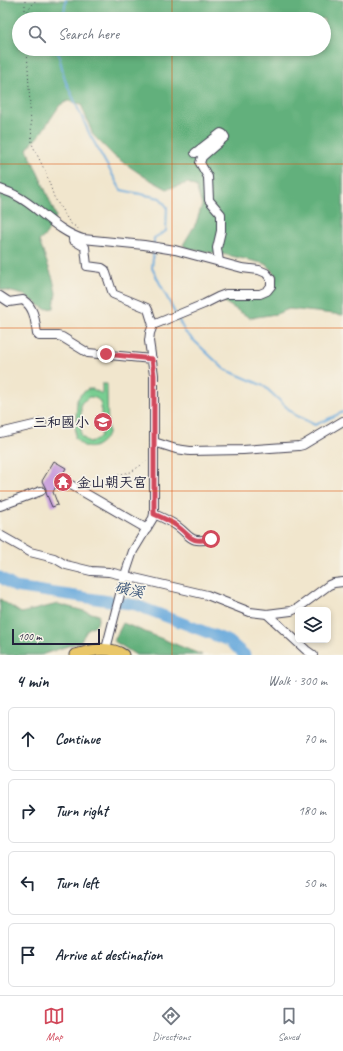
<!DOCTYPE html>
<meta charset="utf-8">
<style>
:root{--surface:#fff;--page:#f6f6f7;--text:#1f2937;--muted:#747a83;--line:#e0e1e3;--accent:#d1495b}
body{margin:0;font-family:Caveat,"LXGW WenKai TC",sans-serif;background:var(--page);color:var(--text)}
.controls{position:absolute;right:12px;bottom:12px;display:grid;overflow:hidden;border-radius:6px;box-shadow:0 2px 6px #0003}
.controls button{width:36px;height:36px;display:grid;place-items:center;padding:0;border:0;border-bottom:1px solid var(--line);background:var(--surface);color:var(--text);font:20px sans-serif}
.scale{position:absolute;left:12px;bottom:10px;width:88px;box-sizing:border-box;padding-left:4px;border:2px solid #22223b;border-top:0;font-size:11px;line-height:14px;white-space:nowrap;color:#22223b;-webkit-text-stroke:3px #f7f3e8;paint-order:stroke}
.stop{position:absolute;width:12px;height:12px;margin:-9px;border:3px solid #d1495b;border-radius:50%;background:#fff}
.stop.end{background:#d1495b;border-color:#fff;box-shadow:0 1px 4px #0008}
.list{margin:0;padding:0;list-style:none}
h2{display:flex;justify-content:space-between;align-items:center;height:52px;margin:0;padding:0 16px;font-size:17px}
h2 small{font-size:13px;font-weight:400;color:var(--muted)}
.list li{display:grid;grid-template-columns:26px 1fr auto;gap:12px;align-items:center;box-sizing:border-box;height:64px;margin:0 8px 8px;padding:0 8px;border:1px solid var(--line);border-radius:6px}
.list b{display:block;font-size:15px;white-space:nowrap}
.list em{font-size:13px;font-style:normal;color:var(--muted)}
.icon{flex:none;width:22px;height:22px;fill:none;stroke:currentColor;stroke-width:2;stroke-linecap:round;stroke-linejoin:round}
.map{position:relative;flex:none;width:343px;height:655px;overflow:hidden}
.search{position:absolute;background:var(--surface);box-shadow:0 2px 6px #0003;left:12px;right:12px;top:12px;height:44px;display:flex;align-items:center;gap:10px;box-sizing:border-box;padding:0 14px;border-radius:22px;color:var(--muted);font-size:15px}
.sheet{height:340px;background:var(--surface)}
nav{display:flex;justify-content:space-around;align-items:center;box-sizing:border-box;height:56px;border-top:1px solid var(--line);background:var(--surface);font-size:11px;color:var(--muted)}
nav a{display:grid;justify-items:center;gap:2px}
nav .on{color:var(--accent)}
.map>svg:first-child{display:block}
.green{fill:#78cd91;stroke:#4d7866;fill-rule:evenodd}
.forest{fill:#62b07b;stroke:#42695b;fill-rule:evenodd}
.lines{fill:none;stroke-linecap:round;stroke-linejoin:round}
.stream{stroke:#68a9dc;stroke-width:2}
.river{stroke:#68a9dc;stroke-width:11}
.building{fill:#c89ddc}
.minor-casing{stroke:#413f51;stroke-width:10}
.major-casing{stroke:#413f51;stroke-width:13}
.path{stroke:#413f51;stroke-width:1;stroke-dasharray:1 3;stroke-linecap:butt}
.minor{stroke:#fff;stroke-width:8}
.major{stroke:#eac769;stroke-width:11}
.route{stroke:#d1495b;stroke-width:5}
.grid{fill:none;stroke:#de560e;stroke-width:1;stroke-opacity:0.55}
.labels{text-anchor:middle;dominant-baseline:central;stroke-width:3.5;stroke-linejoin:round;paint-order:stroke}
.poi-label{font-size:14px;fill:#22223b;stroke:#f7f3e8;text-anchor:end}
.water-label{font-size:15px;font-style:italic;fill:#3e587b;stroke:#f7f3e8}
</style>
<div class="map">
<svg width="343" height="655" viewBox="0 0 343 655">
<rect width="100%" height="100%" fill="#f7f3e8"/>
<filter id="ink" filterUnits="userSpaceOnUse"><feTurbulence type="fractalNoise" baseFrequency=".025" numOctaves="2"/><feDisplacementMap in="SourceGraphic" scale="8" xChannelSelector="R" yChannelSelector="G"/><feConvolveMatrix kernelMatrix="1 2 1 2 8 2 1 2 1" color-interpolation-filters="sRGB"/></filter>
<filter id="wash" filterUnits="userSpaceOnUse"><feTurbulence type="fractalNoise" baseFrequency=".012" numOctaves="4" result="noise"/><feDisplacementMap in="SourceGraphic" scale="16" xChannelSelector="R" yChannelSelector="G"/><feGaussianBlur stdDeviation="0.9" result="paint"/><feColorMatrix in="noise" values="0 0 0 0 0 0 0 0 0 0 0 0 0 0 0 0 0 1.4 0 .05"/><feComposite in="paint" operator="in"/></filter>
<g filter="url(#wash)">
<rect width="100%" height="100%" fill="#f1e6cd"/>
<!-- green -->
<path class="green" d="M102 384H107L108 435C97 448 88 454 75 438L77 400 81 394 88 389H93L102 394ZM89 397C96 397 101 400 101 407V435L97 440 89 442 82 437 81 434V403Z"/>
<!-- forest -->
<g class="forest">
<path d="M0 0H206L208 1 210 0H343V315L289 309 276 314 250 318 224 302 226 298 269 294 275 288 276 276 266 264 227 255 188 249 183 245 196 223 202 205 196 187 188 183 167 189 145 177 114 156 93 135 81 104 68 101 60 105 41 133 27 149 42 182 56 216 46 235 39 241 53 279 56 293 54 308 45 309 24 295 0 289ZM19 19H324V49H19Z"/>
<path d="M0 599 21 613 58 604 99 615 97 624 88 629 80 642 41 655H0Z"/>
<path d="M123 623 202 655H159L154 654V655H136L114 641Z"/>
</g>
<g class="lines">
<!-- stream -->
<g class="stream">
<path d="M63 19 66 0"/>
<path d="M59 49 58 52 65 80 90 135 121 190 160 198 167 207 166 231 154 238V244"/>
<path d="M154 249 152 268 175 313"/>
<path d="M177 317 185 332 224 369 264 386 295 415 315 425 343 412"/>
</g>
<!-- river -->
<path class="river" d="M0 577 15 587 136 605 229 641 245 655"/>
</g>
<g id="blocks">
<!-- building -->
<path class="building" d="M54 461 66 468 53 492 58 505 52 507 46 493V489L42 481Z"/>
</g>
</g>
<g filter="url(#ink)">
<use href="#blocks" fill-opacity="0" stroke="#413f51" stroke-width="1"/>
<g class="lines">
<defs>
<g id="minor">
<path d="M195 153 221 133 223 134 225 137 202 157 200 163 208 177 209 200 221 214V231L217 248 219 262"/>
<path d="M0 189C5 191 10 192 15 195 39 207 56 231 83 239L144 245 175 250 242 268 259 270 266 273 271 279V286L267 291 260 294H226L218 297 204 304 153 325 150 333 149 341 154 375V514L153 518 133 551 125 575 106 649"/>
<path d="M73 236V240L85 247 87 266 102 268 105 270 113 294 147 308 149 312 153 325"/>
<path d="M0 296 9 302 23 300C35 308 35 321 37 334L39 336H58L62 337 88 353 152 359"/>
<path d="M0 433 42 423"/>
<path d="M154 442 176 449 190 451 243 450 299 446 303 445 343 421"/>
<path d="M71 485 147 529"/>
<path d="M0 506 41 491"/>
<path d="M154 514C161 517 170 521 177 526 192 537 189 543 211 539"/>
<path d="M0 535 30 552 54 558 66 565 91 571 109 572 207 595 250 612 267 614 291 611 298 608 329 585 334 583 343 582"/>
<path d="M267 614 306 650 313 655"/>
</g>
<path id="major" d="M75 655C91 651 108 645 123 655"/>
</defs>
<!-- minor casing -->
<use href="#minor" class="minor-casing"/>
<!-- major casing -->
<use href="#major" class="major-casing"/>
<!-- path -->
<g class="path">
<path d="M25 18V0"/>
<path d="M25 19 28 10 36 0"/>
<path d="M27 49 32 144 46 173 54 197 70 223 79 229"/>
<path d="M88 486 121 474 131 472 147 461"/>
</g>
<!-- minor -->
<use href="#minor" class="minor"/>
<!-- major -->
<use href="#major" class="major"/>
</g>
</g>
<g class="lines" filter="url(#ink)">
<!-- route -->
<path class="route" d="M106 354 152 359 154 375V514C161 517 170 521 177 526 192 537 189 543 211 539"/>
</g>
<!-- grid -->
<path class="grid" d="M172 0V19M172 49V655M0 164H343M0 328H343M0 491H343"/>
<!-- icons -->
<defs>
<symbol id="school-disc" viewBox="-11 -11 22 22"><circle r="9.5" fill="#d1495b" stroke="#f7f3e8"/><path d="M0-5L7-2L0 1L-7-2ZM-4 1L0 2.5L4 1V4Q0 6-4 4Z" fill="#fff"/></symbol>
<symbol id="temple-disc" viewBox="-11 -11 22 22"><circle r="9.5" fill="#d1495b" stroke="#f7f3e8"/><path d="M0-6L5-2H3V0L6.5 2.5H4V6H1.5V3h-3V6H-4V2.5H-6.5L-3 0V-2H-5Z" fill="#fff"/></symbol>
</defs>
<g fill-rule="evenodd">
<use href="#school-disc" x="92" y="411" width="22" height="22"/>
<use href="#temple-disc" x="52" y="471" width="22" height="22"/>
</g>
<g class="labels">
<!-- poi labels -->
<g class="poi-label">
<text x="89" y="422">三和國小</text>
<text x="77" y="482" text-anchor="start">金山朝天宮</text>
</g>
<!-- water labels -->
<g class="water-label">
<text transform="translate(129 590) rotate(12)">磺溪</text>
</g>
</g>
</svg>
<div class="controls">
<button><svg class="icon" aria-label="layers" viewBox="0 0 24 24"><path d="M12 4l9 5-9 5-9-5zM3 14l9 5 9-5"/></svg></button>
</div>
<div class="scale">100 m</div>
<div class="stop" style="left:211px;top:539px"></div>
<div class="stop end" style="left:106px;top:354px"></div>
<div class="search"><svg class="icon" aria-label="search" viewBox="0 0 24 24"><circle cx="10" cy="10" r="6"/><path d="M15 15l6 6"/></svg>Search here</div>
</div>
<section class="sheet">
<h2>4 min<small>Walk · 300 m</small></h2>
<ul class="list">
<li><svg class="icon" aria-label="ahead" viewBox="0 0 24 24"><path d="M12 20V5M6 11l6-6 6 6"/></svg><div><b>Continue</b></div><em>70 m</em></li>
<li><svg class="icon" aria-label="right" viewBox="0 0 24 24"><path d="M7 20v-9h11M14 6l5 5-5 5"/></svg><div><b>Turn right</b></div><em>180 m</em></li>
<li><svg class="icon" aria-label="left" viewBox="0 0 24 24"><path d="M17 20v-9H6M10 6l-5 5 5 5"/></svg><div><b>Turn left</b></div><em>50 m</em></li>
<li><svg class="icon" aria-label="arrive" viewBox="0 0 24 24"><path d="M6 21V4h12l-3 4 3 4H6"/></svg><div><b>Arrive at destination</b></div></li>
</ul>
</section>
<nav>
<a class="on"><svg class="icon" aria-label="map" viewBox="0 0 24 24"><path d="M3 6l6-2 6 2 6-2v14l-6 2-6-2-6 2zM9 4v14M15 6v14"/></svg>Map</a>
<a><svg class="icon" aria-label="directions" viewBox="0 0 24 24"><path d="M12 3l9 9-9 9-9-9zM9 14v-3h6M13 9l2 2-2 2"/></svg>Directions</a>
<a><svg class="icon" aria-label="saved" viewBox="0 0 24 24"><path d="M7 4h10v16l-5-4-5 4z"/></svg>Saved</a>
</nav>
